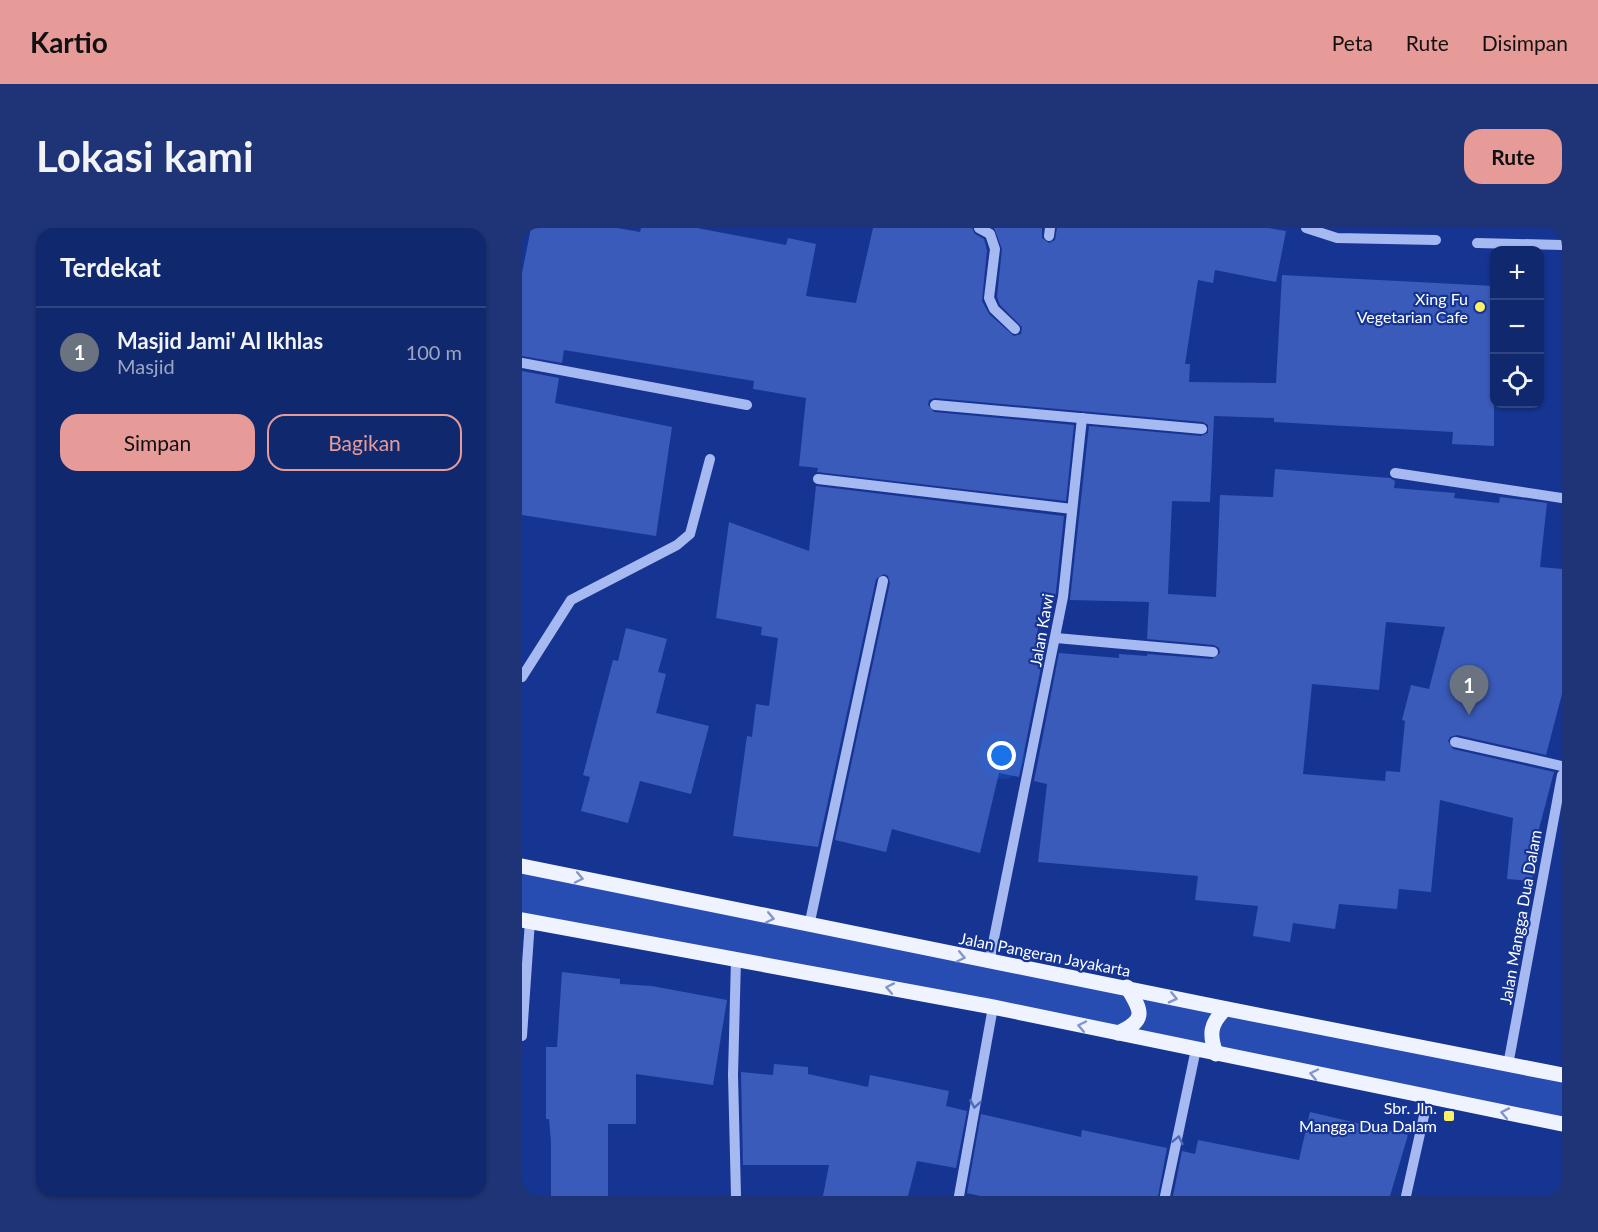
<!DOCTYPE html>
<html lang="id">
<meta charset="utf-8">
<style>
:root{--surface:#10286e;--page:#1e3476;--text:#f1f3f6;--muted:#9ca6c2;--line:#304481;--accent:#e69b98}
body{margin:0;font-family:Lato,sans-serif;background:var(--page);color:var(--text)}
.controls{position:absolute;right:18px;top:18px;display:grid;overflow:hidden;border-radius:12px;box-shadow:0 2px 4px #0004}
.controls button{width:54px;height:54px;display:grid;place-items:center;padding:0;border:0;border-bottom:2px solid var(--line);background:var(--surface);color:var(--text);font:30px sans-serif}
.you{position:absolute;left:480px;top:528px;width:21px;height:21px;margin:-15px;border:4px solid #fff;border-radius:50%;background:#1a73e8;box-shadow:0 0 0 9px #1a73e833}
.badge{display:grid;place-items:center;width:39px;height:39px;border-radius:50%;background:var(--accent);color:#fff;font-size:20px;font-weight:700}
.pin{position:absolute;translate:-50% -50px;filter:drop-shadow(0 2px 3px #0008)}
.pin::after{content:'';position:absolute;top:32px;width:21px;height:18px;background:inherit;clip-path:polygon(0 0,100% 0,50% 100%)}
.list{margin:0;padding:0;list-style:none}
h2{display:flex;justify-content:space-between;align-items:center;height:78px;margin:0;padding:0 24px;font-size:26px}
h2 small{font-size:20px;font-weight:400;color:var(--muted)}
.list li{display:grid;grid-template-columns:39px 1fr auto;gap:18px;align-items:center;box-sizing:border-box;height:90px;padding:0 24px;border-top:2px solid var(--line)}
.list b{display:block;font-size:22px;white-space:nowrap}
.list p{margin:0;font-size:20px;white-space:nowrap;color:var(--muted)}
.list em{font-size:20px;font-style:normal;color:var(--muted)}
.actions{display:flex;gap:12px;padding:18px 24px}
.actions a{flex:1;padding:14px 0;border:2px solid var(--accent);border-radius:18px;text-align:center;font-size:21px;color:var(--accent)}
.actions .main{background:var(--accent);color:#111}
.icon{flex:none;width:33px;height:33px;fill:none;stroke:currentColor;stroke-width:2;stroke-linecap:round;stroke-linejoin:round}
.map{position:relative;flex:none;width:1040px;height:968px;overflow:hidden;border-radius:18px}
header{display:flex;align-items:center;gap:36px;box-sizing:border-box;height:84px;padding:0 30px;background:var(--accent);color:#111}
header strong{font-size:28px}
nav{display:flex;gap:33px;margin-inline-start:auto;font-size:21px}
.intro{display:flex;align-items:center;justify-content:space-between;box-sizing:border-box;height:144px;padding:0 36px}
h1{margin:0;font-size:42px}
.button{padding:15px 27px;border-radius:18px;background:var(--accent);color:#111;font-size:21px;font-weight:700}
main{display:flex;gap:36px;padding:0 36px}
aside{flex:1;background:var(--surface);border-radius:18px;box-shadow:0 2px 4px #0004}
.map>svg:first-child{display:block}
.green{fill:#284db2}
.building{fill:#3a5bba;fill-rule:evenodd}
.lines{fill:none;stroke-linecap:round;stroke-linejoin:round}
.minor{stroke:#a6b9f1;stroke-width:10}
.major{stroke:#eff2ff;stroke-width:15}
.oneway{stroke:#8294c9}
.oneway2{stroke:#506ab9}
.poi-dot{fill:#fff065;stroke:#163593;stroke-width:2}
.labels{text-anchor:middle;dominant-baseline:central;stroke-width:4.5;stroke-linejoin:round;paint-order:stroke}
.poi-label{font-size:16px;fill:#fff;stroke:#163593;text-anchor:end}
.street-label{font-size:16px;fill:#fff;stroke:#163593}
</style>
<header>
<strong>Kartio</strong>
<nav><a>Peta</a><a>Rute</a><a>Disimpan</a></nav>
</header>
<div class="intro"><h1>Lokasi kami</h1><a class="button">Rute</a></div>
<main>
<aside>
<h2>Terdekat<small></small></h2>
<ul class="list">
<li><span class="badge" style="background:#6b7280">1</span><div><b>Masjid Jami' Al Ikhlas</b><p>Masjid</p></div><em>100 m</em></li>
</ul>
<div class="actions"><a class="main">Simpan</a><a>Bagikan</a></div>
</aside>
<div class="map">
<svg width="1040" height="968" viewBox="0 0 1040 968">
<rect width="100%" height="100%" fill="#163593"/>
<!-- green -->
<path class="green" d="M0 638 1040 846V896L0 692Z"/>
<!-- building -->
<g class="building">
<path d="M9 0H95L118 4 119 0H175L264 17 266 10 294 16 284 68 334 75 351 0H450L453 6 462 11 465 22 460 73 467 86 492 108 499 106 500 99 478 77 475 69 480 21 472 0H520V10L527 15 533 12 535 0H746L764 3 754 54 693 42 691 55 676 52 663 136H668L667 154 754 155 760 47 972 58V218L930 216 931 204 752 194V190L692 188 688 274 650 273 646 366 694 369 698 267 751 269 753 241 868 250 873 253 872 260 933 265 932 270 977 275 978 269 1025 275 1018 339 1040 341V466L1024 527 935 507 928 509 926 513 931 521 1032 544 1014 612 1010 653 985 651 991 590 918 572 909 664 877 661 875 681 817 676 813 701 771 695 768 714 731 708 736 678 673 672 676 648 516 634 525 556 512 553 537 425 597 430V426L625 428V426L690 431 698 425 697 420 692 417 625 411 627 374 548 372 567 198 679 208 686 205V197L681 194 413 170 407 172 406 177 412 184 552 197 544 273 295 244 296 240 277 238 284 170 231 161 232 153 42 122 40 135 0 128V45ZM864 394 923 399 907 461 889 457 880 492 883 493 878 544 864 543 863 553 781 546 790 456 857 462Z"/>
<path d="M0 143 37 150 33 175 150 199 134 308 0 287Z"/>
<path d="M294 258 542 288 533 372 520 371 513 423 522 424 497 549 477 545 458 625 370 601 364 624 313 612 368 355 366 348 362 346 354 351 296 619 211 608 225 508 230 509 234 476 247 478 256 410 239 407 240 399 194 390 207 294 287 323Z"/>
<path d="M104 400 145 411 136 444 144 446 134 485 187 498 169 566 118 553 106 595 59 583 68 549 61 547 91 432 96 433Z"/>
<path d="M40 744 98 751V756L130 758 205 772 191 857 114 846V896H86V968H29V914L27 891H24V819H35Z"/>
<path d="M252 836 286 839V846L346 859 348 847 427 863 424 878 445 883 434 940 395 933 386 968H301L307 937H221L219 844 251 847Z"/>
<path d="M788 884 886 907 868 968H651L660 923 673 926 676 912 777 932Z"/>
<path d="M459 886 559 909 560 902 645 920 636 968H458L445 965Z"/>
</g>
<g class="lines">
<!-- minor -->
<g class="minor">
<path d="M457 0 468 6 473 21 467 70 472 81 493 101"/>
<path d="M784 0 815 10 914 12"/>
<path d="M527 8 528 0"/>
<path d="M955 15 1040 17"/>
<path d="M0 135 225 177"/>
<path d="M413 177 680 201"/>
<path d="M873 245 1040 270"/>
<path d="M296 251 550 281"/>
<path d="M534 410 691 424"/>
<path d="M0 449 49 372 155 317 168 306 188 231"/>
<path d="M933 514 1040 538"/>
<path d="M287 698 361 353"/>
<path d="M467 735 541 369 560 190"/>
<path d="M0 808 8 693"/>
<path d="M986 837 1040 547"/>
<path d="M214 968 211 847 214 731"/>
<path d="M437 968 471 779"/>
<path d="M643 968 674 821"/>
<path d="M884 968 906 870"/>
</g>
<!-- major -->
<g class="major">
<path d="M0 638C346 710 693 779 1040 847"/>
<path d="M0 692 471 779 1040 896"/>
<path d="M596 805C625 792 620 783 605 759"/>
<path d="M694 826C687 806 688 796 703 781"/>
</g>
</g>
<!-- one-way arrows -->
<defs><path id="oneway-chevron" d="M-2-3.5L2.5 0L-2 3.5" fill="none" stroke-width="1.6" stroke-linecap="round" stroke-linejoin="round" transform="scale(1.5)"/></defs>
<g class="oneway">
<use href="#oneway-chevron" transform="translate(57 650) rotate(12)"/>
<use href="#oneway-chevron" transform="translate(248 690) rotate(12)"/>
<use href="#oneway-chevron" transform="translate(439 729) rotate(12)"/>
<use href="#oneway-chevron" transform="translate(368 760) rotate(-169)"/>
<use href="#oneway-chevron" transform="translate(651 770) rotate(13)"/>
<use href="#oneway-chevron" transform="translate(560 798) rotate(-168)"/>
<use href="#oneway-chevron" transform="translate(792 846) rotate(-168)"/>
<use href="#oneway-chevron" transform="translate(983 885) rotate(-169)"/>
</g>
<g class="oneway2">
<use href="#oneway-chevron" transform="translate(453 876) rotate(100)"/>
<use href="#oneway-chevron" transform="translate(656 912) rotate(-77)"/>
</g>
<!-- markers -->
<g class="poi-dot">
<circle cx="958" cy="79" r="6"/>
<rect x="921" y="882" width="12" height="12" rx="3"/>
</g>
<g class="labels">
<!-- poi labels -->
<g class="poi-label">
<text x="946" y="70">Xing Fu<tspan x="946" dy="18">Vegetarian Cafe</tspan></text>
<text x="915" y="879">Sbr. Jln.<tspan x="915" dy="18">Mangga Dua Dalam</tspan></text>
</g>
<!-- street labels -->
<g class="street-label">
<text transform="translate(519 402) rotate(-80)">Jalan Kawi</text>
<text transform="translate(998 689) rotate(-80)">Jalan Mangga Dua Dalam</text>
<text transform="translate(523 726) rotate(11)">Jalan Pangeran Jayakarta</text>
</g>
</g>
</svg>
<div class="controls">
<button>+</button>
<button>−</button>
<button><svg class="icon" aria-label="locate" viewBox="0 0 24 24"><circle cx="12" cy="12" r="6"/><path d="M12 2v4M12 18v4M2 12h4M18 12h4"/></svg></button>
</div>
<div class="you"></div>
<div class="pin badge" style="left:947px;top:487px;background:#6b7280">1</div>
</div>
</main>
